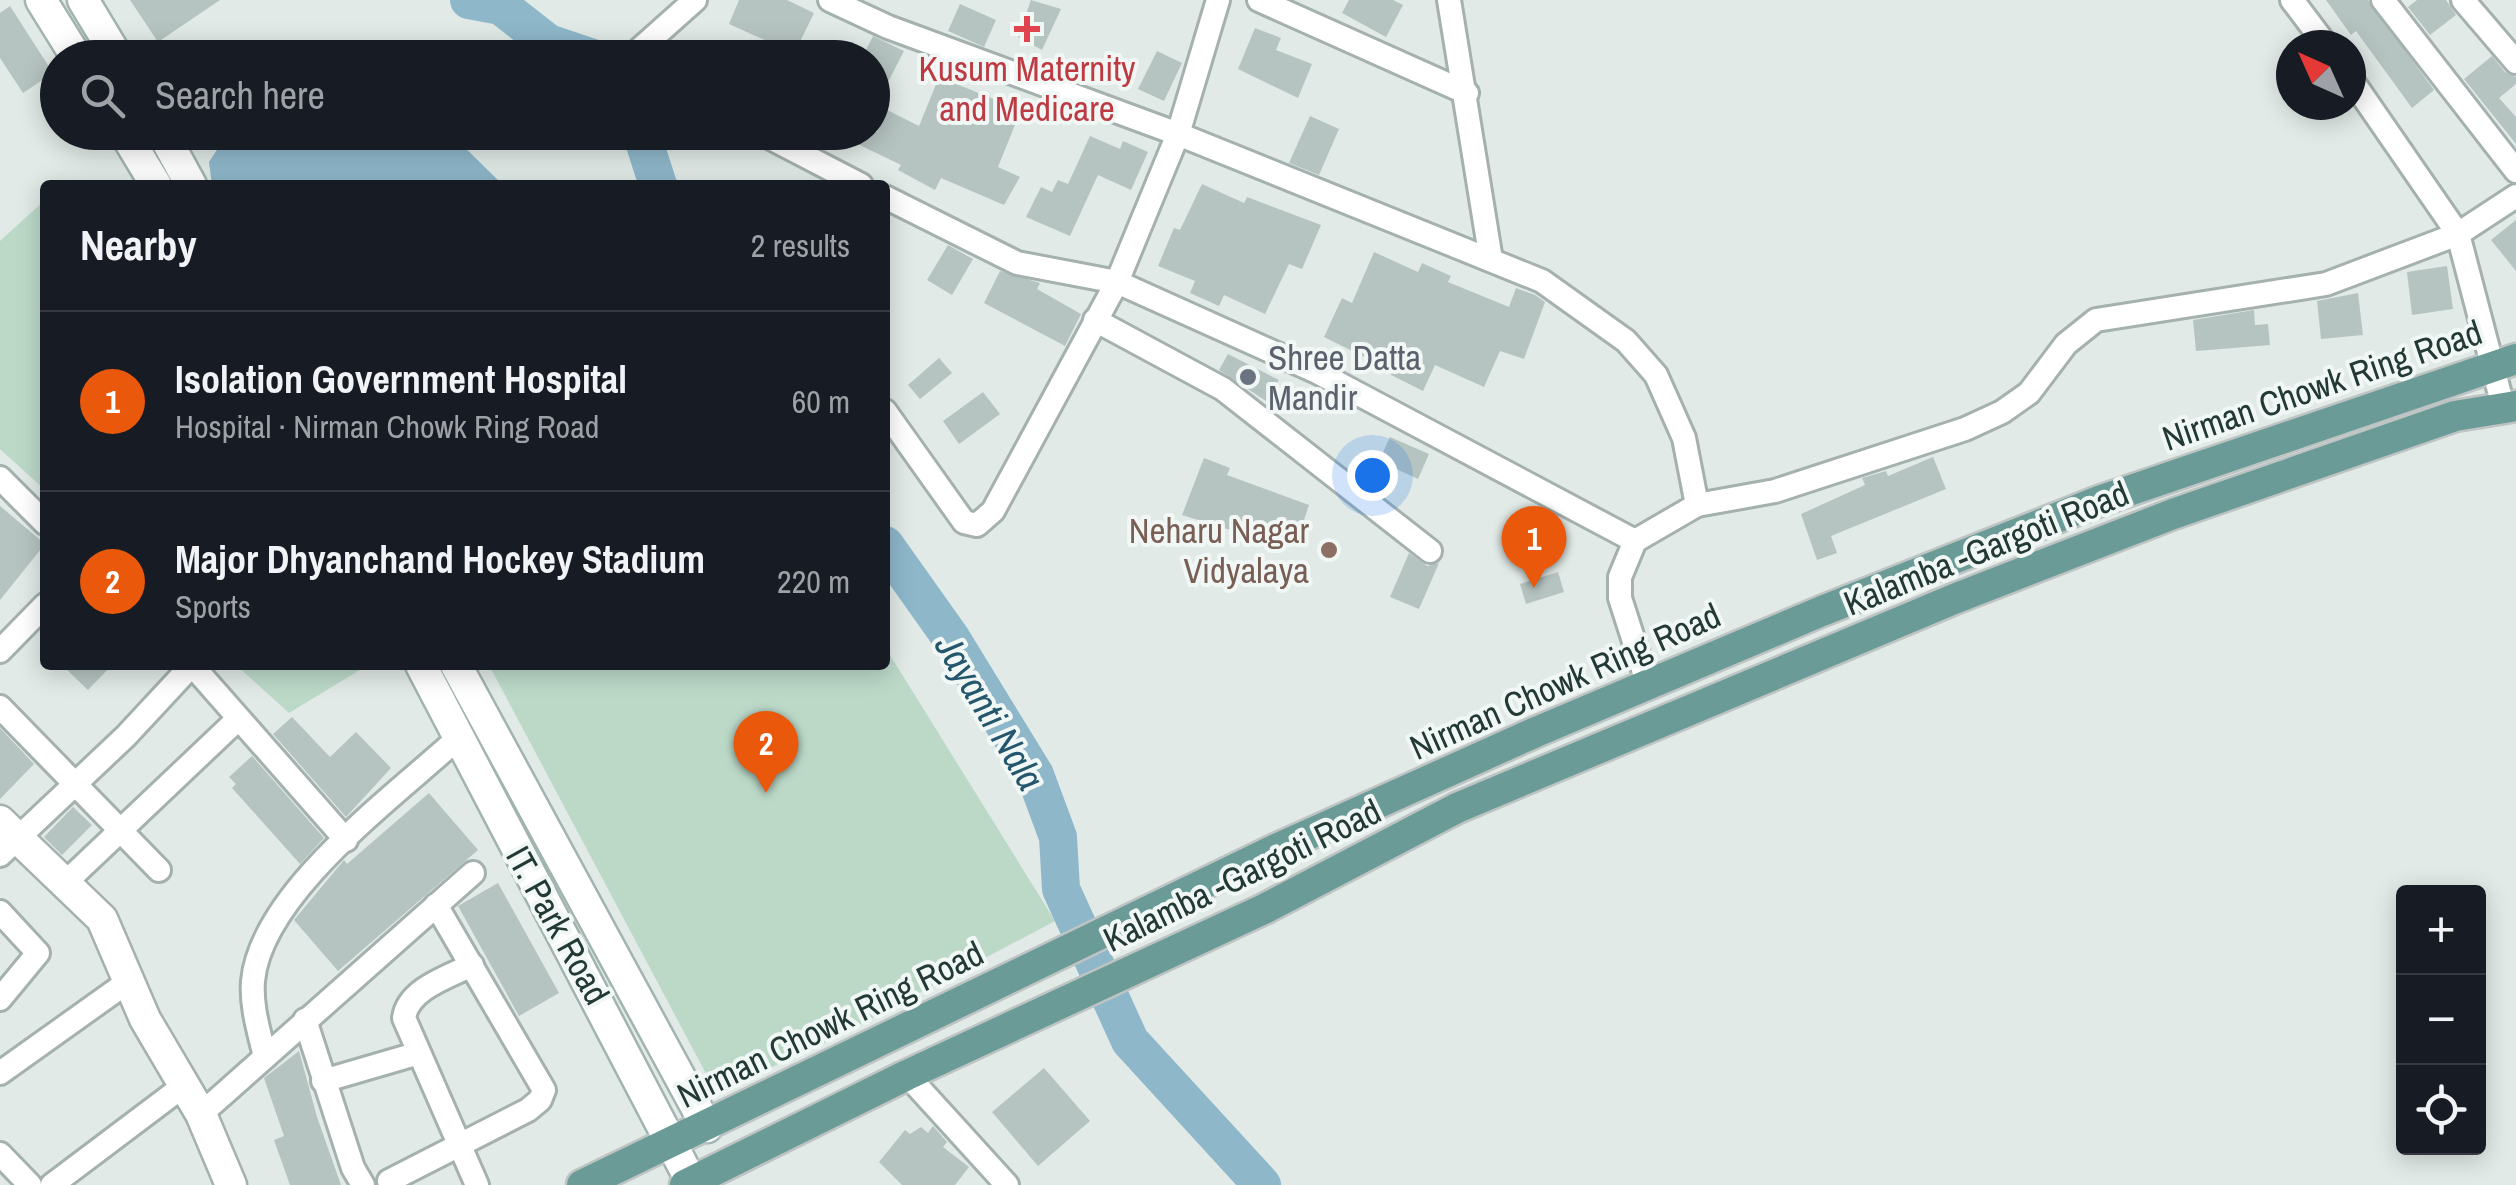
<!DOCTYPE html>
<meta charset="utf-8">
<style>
:root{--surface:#171b24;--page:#20242c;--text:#f1f3f6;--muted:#9ea1a6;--line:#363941;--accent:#ea580c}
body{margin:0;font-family:"Archivo Narrow",sans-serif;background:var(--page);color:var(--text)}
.controls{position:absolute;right:30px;bottom:30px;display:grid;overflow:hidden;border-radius:10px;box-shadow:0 5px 25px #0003}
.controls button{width:90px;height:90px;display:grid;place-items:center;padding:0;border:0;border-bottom:2px solid var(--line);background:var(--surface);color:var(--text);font:50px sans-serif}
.compass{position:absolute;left:2276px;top:30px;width:90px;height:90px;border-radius:50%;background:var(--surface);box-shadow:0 5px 25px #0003;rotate:315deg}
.you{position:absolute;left:1372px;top:475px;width:35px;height:35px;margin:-25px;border:8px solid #fff;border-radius:50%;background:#1a73e8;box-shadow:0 0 0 15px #1a73e833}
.badge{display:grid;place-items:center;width:65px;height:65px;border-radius:50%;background:var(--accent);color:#fff;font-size:32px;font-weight:700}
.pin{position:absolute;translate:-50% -82px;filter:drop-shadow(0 2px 5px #0008)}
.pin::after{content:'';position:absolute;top:52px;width:35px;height:30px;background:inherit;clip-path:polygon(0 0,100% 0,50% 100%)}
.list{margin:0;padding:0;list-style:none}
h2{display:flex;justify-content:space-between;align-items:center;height:130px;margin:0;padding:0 40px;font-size:42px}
h2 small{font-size:32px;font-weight:400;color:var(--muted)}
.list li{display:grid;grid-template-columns:65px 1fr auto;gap:30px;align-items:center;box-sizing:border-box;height:180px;padding:0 40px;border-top:2px solid var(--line)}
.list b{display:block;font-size:38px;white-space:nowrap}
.list p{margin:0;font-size:32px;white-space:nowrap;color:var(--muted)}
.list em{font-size:32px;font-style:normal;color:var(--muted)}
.icon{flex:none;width:55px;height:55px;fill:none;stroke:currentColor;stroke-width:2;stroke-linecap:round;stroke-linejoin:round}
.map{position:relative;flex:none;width:2516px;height:1185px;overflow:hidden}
.search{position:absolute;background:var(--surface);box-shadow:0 5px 25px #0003;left:40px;top:40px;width:850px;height:110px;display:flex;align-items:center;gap:25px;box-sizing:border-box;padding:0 35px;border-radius:55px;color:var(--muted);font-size:38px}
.panel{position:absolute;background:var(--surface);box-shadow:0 5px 25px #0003;left:40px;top:180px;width:850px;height:490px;border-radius:10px}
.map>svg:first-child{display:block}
.green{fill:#bcd9c8}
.water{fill:#8eb7ca}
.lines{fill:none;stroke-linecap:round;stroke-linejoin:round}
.river{stroke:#8eb7ca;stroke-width:38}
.building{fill:#b6c4c1}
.minor-casing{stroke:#a4b1ae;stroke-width:28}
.tertiary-casing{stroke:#a4b1ae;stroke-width:35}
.secondary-casing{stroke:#a1b4b0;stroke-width:35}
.primary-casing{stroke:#bdc4c3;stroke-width:35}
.minor{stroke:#fff;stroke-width:22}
.tertiary{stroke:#fff;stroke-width:30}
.secondary{stroke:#fff;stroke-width:30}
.primary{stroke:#6a9b96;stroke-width:30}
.health-dot{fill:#e0444e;stroke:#f1f7f5;stroke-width:4}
.worship-dot{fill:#6b7280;stroke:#f1f7f5;stroke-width:4}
.education-dot{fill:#8d6e63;stroke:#f1f7f5;stroke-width:4}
.labels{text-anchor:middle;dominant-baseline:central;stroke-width:8;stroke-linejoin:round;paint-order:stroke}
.health-label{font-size:35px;fill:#be3a42;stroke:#f1f7f5}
.worship-label{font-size:35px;fill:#5b616d;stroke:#f1f7f5;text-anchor:start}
.street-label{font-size:35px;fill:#233936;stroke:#f1f7f5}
.education-label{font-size:35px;fill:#785e54;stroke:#f1f7f5;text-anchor:end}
.water-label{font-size:38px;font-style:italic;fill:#24566e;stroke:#f1f7f5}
</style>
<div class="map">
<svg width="2516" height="1185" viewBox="0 0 2516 1185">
<rect width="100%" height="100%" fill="#e1eae7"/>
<!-- green -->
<g class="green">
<path d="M45 200V490L0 449V241Z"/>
<path d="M885 647 1055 921 819 1046 730 1086 711 1083 489 665H885Z"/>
<path d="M236 665H368L289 713Z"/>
</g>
<!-- water -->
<path class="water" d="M228 133H450L503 185H212L209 162Z"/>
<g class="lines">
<!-- river -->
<g class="river">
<path d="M469 0 501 6 548 43 593 58"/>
<path d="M641 132 658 185"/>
<path d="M885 545 951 638 1035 775 1058 837 1061 889 1130 1041 1262 1185"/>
</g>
</g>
<!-- building -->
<g class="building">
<path d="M130 0H220L158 42Z"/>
<path d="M739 0H787L814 13 792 58H760L767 41 729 24Z"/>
<path d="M1031 0 1061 9 1042 50 1018 37Z"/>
<path d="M1349 0H1393L1403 5 1386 37 1342 13Z"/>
<path d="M2326 0H2368L2434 90 2412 108 2356 31 2351 35Z"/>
<path d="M2417 0H2446L2456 15 2430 35 2408 7Z"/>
<path d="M960 4 996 20 984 47 948 31Z"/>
<path d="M10 6 53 73 23 93 0 58V13Z"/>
<path d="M1255 28 1281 38 1276 50 1312 64 1298 98 1238 69Z"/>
<path d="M873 36 904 51 885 88 872 81V58H862Z"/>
<path d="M1157 51 1182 63 1164 101 1138 89Z"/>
<path d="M2492 56 2505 72 2516 77V84L2499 98 2516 117V144L2464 79Z"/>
<path d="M939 77 1021 110 998 167 1020 177 1004 205 941 178 935 190 898 170 901 165 833 132H877L887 110 919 126Z"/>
<path d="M1310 116 1339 129 1319 175 1289 163Z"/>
<path d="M1090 136 1120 149 1123 141 1148 152 1131 190 1098 175 1070 236 1026 217 1041 187 1052 192 1058 180 1068 184Z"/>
<path d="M1202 184 1244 203 1247 197 1321 225 1302 269 1289 264 1265 314 1224 295 1219 306 1190 293 1195 281 1158 266 1174 228 1180 230Z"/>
<path d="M2516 220V271L2491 240Z"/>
<path d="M948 245 973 259 952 295 927 280Z"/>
<path d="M1374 252 1418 272 1422 263 1451 276 1448 282 1509 307 1516 288 1535 295 1545 302 1524 359 1500 351 1484 387 1435 365 1423 391 1391 375 1393 371 1324 337 1342 298 1352 303Z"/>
<path d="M2447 266 2453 309 2412 315 2407 272Z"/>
<path d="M1000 271 1040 283 1037 289 1081 314 1065 346 984 303Z"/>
<path d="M2358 293 2363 335 2321 339 2317 301Z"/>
<path d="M2254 310 2255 325 2268 324 2270 345 2196 351 2193 320Z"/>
<path d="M1228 354 1279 380 1266 401 1219 370Z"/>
<path d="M939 358 952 373 920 399 908 385Z"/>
<path d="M983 392 1000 414 959 444 943 421Z"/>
<path d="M1390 437 1429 454 1418 479 1379 461Z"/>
<path d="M1933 457 1946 489 1831 536 1837 553 1817 560 1801 514 1865 485 1862 478 1886 471 1888 476Z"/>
<path d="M1204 458 1230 468 1227 475 1309 505 1299 535 1259 522 1253 537 1182 515Z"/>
<path d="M0 506 45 544 0 600Z"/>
<path d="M1409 553 1427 566 1439 563 1419 609 1390 597Z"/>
<path d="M1558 572 1564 592 1526 604 1520 584Z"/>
<path d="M62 665H112L88 690Z"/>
<path d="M292 717 330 757 356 732 391 768 346 817 273 734Z"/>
<path d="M0 728 34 764 0 799Z"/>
<path d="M252 756 324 838 300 864 232 788 236 784 229 777Z"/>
<path d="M429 793 478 850 338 971 294 920 344 860 347 864Z"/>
<path d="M73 807 92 825 62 855 44 837Z"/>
<path d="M498 883 559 993 519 1016 458 906Z"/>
<path d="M299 1051 317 1117 341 1185H290L274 1140 284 1136 264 1078Z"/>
<path d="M1044 1068 1090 1121 1038 1166 992 1112Z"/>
<path d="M933 1126 947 1142 943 1147 969 1167 955 1185H902L879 1162 905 1130 910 1134 921 1127 928 1133Z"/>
</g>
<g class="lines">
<defs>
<g id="minor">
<path d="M830 0 888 27 1178 134 1542 281 1626 341 1656 375 1684 438 1697 505"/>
<path d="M1259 0 1467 93"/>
<path d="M1449 0 1491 260"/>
<path d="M2292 0 2326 45"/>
<path d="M2383 0 2516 171"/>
<path d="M2463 0 2516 62"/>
<path d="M640 49 695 0"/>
<path d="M2351 79 2458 234 2504 410"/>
<path d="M759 132 861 185"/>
<path d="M885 197 1017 263 1117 282 1317 372 1635 541"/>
<path d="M1095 320 1223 389 1430 551"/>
<path d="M885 411 964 522 977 525 993 511 1117 282 1178 134 1218 0"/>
<path d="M0 478 45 523"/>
<path d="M0 651 45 605"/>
<path d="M192 665 346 840"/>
<path d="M1648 685 1620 598V577L1635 541 1697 505 1775 491 1965 429 2002 412 2029 393 2066 344 2096 320 2326 284 2458 234 2516 196"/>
<path d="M0 707 159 870"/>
<path d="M0 855 126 736 192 665"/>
<path d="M65 883 238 719"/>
<path d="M0 912 38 953 0 999"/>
<path d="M472 965C448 977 408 989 404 1018L477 1185"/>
<path d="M305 1020 353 1168 363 1185"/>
<path d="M265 1057C259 1031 251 1007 253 981 261 893 395 796 458 738"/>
<path d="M0 1073 129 981"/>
<path d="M907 1075 1007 1185"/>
<path d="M323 1081 419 1053"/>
<path d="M201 1114 473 873"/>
<path d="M0 1154 30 1185"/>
<path d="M389 1181 528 1110 540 1100 544 1090 436 905"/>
<path d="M52 1185 186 1084"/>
</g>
<path id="tertiary" d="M0 821 102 919 145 1019 201 1114 231 1185"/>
<g id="secondary">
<path d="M41 0 77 58"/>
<path d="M83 0 118 58"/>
<path d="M124 132 156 185"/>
<path d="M162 132 191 185"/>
<path d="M421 665 693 1185"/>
<path d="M456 665 707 1127"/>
</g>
<g id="primary">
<path d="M582 1185 1276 849 1536 732 1822 611 2099 501 2516 359"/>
<path d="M685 1185 907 1075 1264 909 1457 808 1954 599 2173 514 2455 416 2516 406"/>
</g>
</defs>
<!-- minor casing -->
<use href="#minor" class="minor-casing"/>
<!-- tertiary casing -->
<use href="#tertiary" class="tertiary-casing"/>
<!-- secondary casing -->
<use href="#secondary" class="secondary-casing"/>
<!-- primary casing -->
<use href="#primary" class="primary-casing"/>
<!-- minor -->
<use href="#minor" class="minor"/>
<!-- tertiary -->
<use href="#tertiary" class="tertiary"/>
<!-- secondary -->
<use href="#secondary" class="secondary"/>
<!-- primary -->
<use href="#primary" class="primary"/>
</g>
<!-- markers -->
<path class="health-dot" d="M1022 14h10v10h10v10h-10v10h-10v-10h-10v-10h10z"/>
<circle class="worship-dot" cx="1248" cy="377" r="10"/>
<circle class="education-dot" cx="1329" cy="550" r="10"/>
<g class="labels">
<!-- health labels -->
<g class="health-label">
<text x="1027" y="68">Kusum Maternity<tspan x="1027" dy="40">and Medicare</tspan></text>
</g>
<!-- worship labels -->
<g class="worship-label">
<text x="1268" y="357">Shree Datta<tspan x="1268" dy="40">Mandir</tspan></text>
</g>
<!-- street labels -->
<g class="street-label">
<text transform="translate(2322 385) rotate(-19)">Nirman Chowk Ring Road</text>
<text transform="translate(1986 548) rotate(-22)">Kalamba -Gargoti Road</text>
<text transform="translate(1565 681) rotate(-24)">Nirman Chowk Ring Road</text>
<text transform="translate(1242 875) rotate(-26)">Kalamba -Gargoti Road</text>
<text transform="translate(558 925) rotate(61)">IT. Park Road</text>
<text transform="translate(830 1024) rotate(-26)">Nirman Chowk Ring Road</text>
</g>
<!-- education labels -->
<g class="education-label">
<text x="1309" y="530">Neharu Nagar<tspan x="1309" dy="40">Vidyalaya</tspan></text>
</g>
<!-- water labels -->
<g class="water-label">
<text transform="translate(990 712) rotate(59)">Jayanti Nala</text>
</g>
</g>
</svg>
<div class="controls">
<button>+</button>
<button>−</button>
<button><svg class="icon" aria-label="locate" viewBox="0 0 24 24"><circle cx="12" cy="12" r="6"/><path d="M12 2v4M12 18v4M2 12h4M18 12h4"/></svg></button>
</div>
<svg class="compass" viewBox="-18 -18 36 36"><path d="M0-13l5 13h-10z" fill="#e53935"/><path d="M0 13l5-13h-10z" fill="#9ea1a6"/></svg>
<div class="you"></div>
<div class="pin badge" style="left:1534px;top:588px">1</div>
<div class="pin badge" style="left:766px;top:793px">2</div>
<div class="search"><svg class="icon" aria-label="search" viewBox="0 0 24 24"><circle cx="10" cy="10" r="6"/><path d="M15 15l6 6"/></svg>Search here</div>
<section class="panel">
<h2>Nearby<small>2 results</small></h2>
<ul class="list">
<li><span class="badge">1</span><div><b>Isolation Government Hospital</b><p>Hospital · Nirman Chowk Ring Road</p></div><em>60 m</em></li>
<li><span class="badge">2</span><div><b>Major Dhyanchand Hockey Stadium</b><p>Sports</p></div><em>220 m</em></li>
</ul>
</section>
</div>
